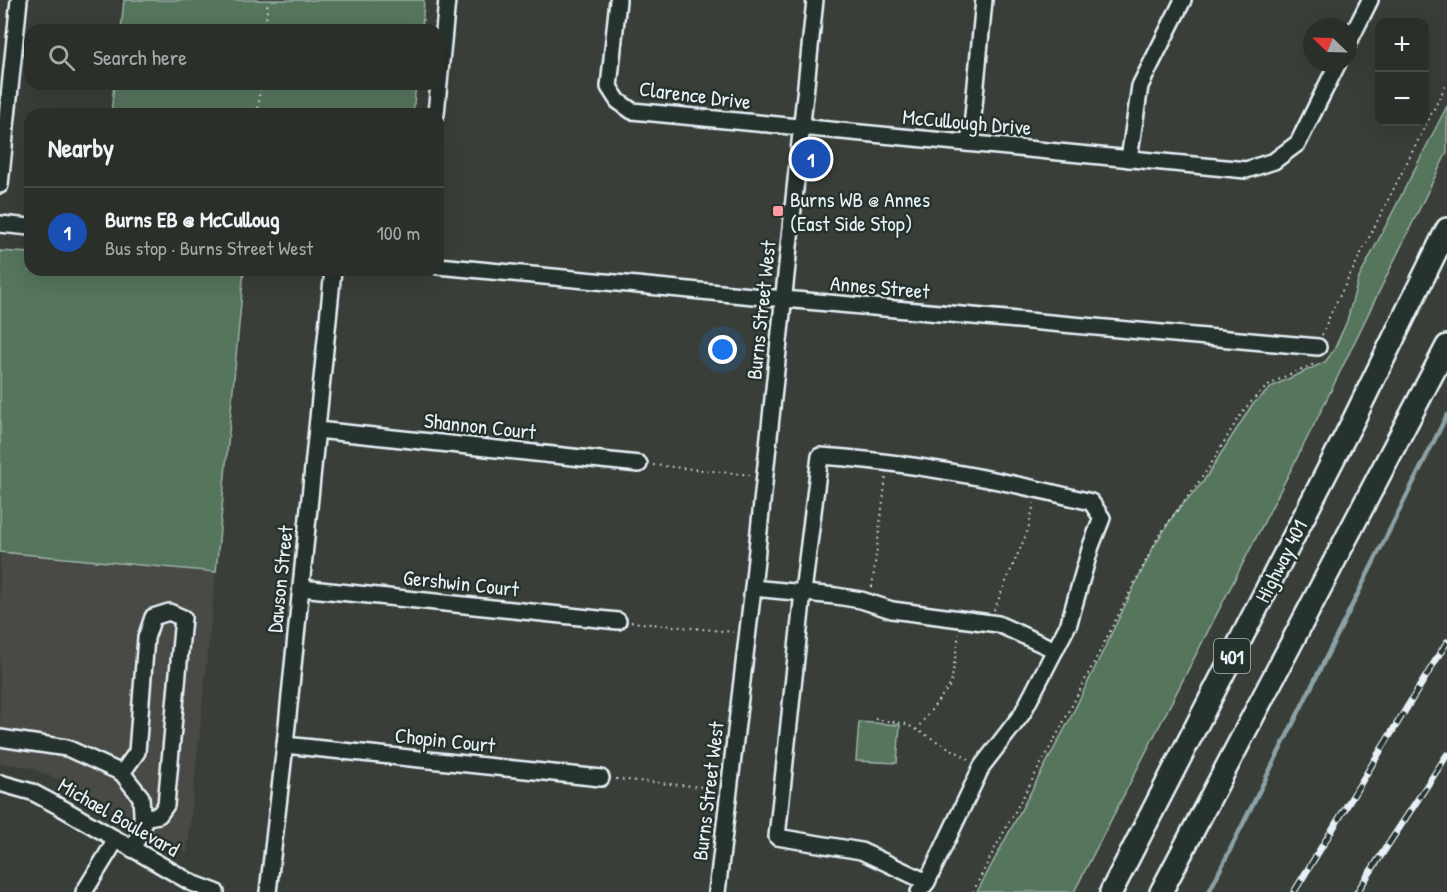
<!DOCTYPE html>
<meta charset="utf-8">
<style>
:root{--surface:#2b2f2a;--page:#373b36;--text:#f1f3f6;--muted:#a6a9a8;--line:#474a47;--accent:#d6ab8b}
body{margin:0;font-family:"Patrick Hand",sans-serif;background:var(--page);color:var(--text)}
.controls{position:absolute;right:18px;top:18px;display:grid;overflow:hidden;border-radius:12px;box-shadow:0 6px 24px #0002}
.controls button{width:54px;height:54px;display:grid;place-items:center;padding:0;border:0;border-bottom:2px solid var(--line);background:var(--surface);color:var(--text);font:30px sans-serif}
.compass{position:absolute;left:1303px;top:18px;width:54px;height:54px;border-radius:50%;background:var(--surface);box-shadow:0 6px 24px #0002;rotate:293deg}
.you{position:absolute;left:723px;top:350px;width:21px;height:21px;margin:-15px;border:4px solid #fff;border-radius:50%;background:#1a73e8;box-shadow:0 0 0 9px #1a73e833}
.badge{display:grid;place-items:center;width:39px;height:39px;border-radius:50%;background:var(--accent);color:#fff;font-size:20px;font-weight:700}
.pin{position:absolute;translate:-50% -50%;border:3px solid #fff;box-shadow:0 2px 6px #0006}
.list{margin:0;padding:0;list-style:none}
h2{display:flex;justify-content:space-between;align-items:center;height:78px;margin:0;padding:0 24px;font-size:26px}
h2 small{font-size:20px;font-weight:400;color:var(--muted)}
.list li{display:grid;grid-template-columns:39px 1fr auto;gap:18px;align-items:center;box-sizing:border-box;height:90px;padding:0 24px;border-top:2px solid var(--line)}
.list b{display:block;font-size:22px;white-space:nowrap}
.list p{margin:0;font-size:20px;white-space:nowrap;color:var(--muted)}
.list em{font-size:20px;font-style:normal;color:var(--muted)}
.icon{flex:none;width:33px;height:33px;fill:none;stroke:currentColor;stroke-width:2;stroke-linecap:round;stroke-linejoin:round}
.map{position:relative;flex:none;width:1447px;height:892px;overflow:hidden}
.search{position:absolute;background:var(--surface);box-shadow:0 6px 24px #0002;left:24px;top:24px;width:420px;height:66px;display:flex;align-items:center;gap:15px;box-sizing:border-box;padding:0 21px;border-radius:18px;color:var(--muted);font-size:22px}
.panel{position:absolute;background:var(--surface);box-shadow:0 6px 24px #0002;left:24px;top:108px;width:420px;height:168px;border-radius:18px}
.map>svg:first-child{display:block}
.built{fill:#494a44}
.green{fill:#55745d;stroke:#9eb2aa;stroke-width:1.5}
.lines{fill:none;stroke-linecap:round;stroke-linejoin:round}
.stream{stroke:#8aa2a8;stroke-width:4.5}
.minor-casing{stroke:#e8f1f8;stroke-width:20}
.highway-casing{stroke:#e8f1f8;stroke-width:26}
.path{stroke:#e8f1f8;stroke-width:2;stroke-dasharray:1.5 4.5;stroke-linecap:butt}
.minor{stroke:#26332d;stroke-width:15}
.highway{stroke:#26332d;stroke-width:21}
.rail-casing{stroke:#e8f1f8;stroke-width:7}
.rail{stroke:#26332d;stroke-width:4.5;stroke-dasharray:14;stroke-linecap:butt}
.poi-dot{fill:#ff9aa2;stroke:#26332d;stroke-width:2}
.labels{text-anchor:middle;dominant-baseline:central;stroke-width:5;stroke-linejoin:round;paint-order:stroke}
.shield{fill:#26332d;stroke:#aeb8bb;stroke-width:1.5}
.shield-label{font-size:20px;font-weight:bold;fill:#e8f1f8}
.street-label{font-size:21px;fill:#e8f1f8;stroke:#26332d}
.poi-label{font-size:21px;fill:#e8f1f8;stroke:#26332d;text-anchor:start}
</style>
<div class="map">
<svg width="1447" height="892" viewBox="0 0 1447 892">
<rect width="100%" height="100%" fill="#393f38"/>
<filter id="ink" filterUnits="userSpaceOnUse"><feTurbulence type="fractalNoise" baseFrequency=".0167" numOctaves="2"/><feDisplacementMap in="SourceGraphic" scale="12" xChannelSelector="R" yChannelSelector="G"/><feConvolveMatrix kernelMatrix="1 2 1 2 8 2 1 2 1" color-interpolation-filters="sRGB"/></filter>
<g filter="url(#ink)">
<!-- built -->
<path class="built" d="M0 552 216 572 187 853 77 787 29 767 0 763Z"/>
<!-- green -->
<g class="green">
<path d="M124 0H424L422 30H121Z"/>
<path d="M114 84H416L413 114H111Z"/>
<path d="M1447 106V152L1319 415 1074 892H977L1070 719 1154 546 1175 513 1203 482 1252 405 1273 386 1325 362 1334 350 1347 321 1358 280Z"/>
<path d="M0 251 30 253V270H244L216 572 0 552Z"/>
<path d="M859 722 900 725 897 763 856 761Z"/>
</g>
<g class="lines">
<!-- stream -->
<path class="stream" d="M1209 892 1447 415"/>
<defs>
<g id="minor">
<path d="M618 0 609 87 618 101 632 111 1246 170 1274 161 1298 143 1338 63"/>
<path d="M1348 44 1370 0"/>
<path d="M436 114 447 0"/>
<path d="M968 143 972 127 984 0"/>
<path d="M1129 159 1140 86 1183 0"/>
<path d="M0 185 19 0"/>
<path d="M0 224 30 227"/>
<path d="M438 266 784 299 1318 347"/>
<path d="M317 430 639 464"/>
<path d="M301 588 618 621"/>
<path d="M753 588 836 596 861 600 892 610 998 624 1055 650"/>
<path d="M0 738 67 748 122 773 141 797 143 829 132 849"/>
<path d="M285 745 601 778"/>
<path d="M122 773 137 752 146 638 153 617 169 612 183 618 166 805 159 815 142 818"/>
<path d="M0 783 32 792 62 808 192 883 216 892"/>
<path d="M84 892 116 840"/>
<path d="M268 892 285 745 333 270"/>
<path d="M717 892 753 588 815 0"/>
<path d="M919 892 927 882 982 766 1022 714 1069 623 1091 546 1102 518 1091 502C1003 480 911 462 820 456L803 592 777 837 861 851 927 882"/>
</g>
<g id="highway">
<path d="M1111 892 1353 421 1447 229"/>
<path d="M1161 892 1447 346"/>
</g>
</defs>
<!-- minor casing -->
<use href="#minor" class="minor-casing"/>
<!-- highway casing -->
<use href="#highway" class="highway-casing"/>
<!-- path -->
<g class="path">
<path d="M265 30 268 0"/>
<path d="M258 114 260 84"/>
<path d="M1322 335 1330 315 1447 83"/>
<path d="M653 465 752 475"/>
<path d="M872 587 886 477"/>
<path d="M994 610 1028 530 1034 503"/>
<path d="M631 622 733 632"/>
<path d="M875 719 906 724 969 759"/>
<path d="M916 730 951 684 959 634"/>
<path d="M616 779 714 788"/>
<path d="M973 892 994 850 1059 731 1156 541C1171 517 1189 496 1205 473 1223 447 1238 411 1263 390 1278 378 1295 372 1312 365L1314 360"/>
</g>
<!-- minor -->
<use href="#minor" class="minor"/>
<!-- highway -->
<use href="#highway" class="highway"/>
<defs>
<g id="rail">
<path d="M1294 892 1447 642"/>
<path d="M1357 892 1447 755"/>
</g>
</defs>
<!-- rail casing -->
<use href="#rail" class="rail-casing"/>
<!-- rail -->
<use href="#rail" class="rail"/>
</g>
</g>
<!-- markers -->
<rect class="poi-dot" x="772" y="205" width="12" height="12" rx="3"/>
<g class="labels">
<!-- shield labels -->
<rect class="shield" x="1214" y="639" width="36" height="34" rx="4.5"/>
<g class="shield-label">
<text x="1232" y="656">401</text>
</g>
<!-- street labels -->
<g class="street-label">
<text transform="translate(695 95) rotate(7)">Clarence Drive</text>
<text transform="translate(967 122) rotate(5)">McCullough Drive</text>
<text transform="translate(880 287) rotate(5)">Annes Street</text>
<text transform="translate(761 310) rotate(-84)">Burns Street West</text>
<text transform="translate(480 426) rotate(6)">Shannon Court</text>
<text transform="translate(1281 561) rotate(-63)">Highway 401</text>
<text transform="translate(280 579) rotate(-84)">Dawson Street</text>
<text transform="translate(461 583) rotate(6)">Gershwin Court</text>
<text transform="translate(445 740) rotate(6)">Chopin Court</text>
<text transform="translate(708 791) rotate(-83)">Burns Street West</text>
<text transform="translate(119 817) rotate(30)">Michael Boulevard</text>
</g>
<!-- poi labels -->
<g class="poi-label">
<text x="790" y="199">Burns WB @ Annes<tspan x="790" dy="24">(East Side Stop)</tspan></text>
</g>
</g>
</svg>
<div class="controls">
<button>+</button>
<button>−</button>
</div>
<svg class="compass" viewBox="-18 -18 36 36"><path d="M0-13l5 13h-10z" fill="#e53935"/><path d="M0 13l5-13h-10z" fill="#a6a9a8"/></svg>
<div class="you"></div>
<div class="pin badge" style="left:811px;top:159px;background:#1a4fb4">1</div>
<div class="search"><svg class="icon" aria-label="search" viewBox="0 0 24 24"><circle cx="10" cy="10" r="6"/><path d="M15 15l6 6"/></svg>Search here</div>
<section class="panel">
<h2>Nearby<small></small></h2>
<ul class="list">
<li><span class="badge" style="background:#1a4fb4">1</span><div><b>Burns EB @ McCulloug</b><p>Bus stop · Burns Street West</p></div><em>100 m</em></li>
</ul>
</section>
</div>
